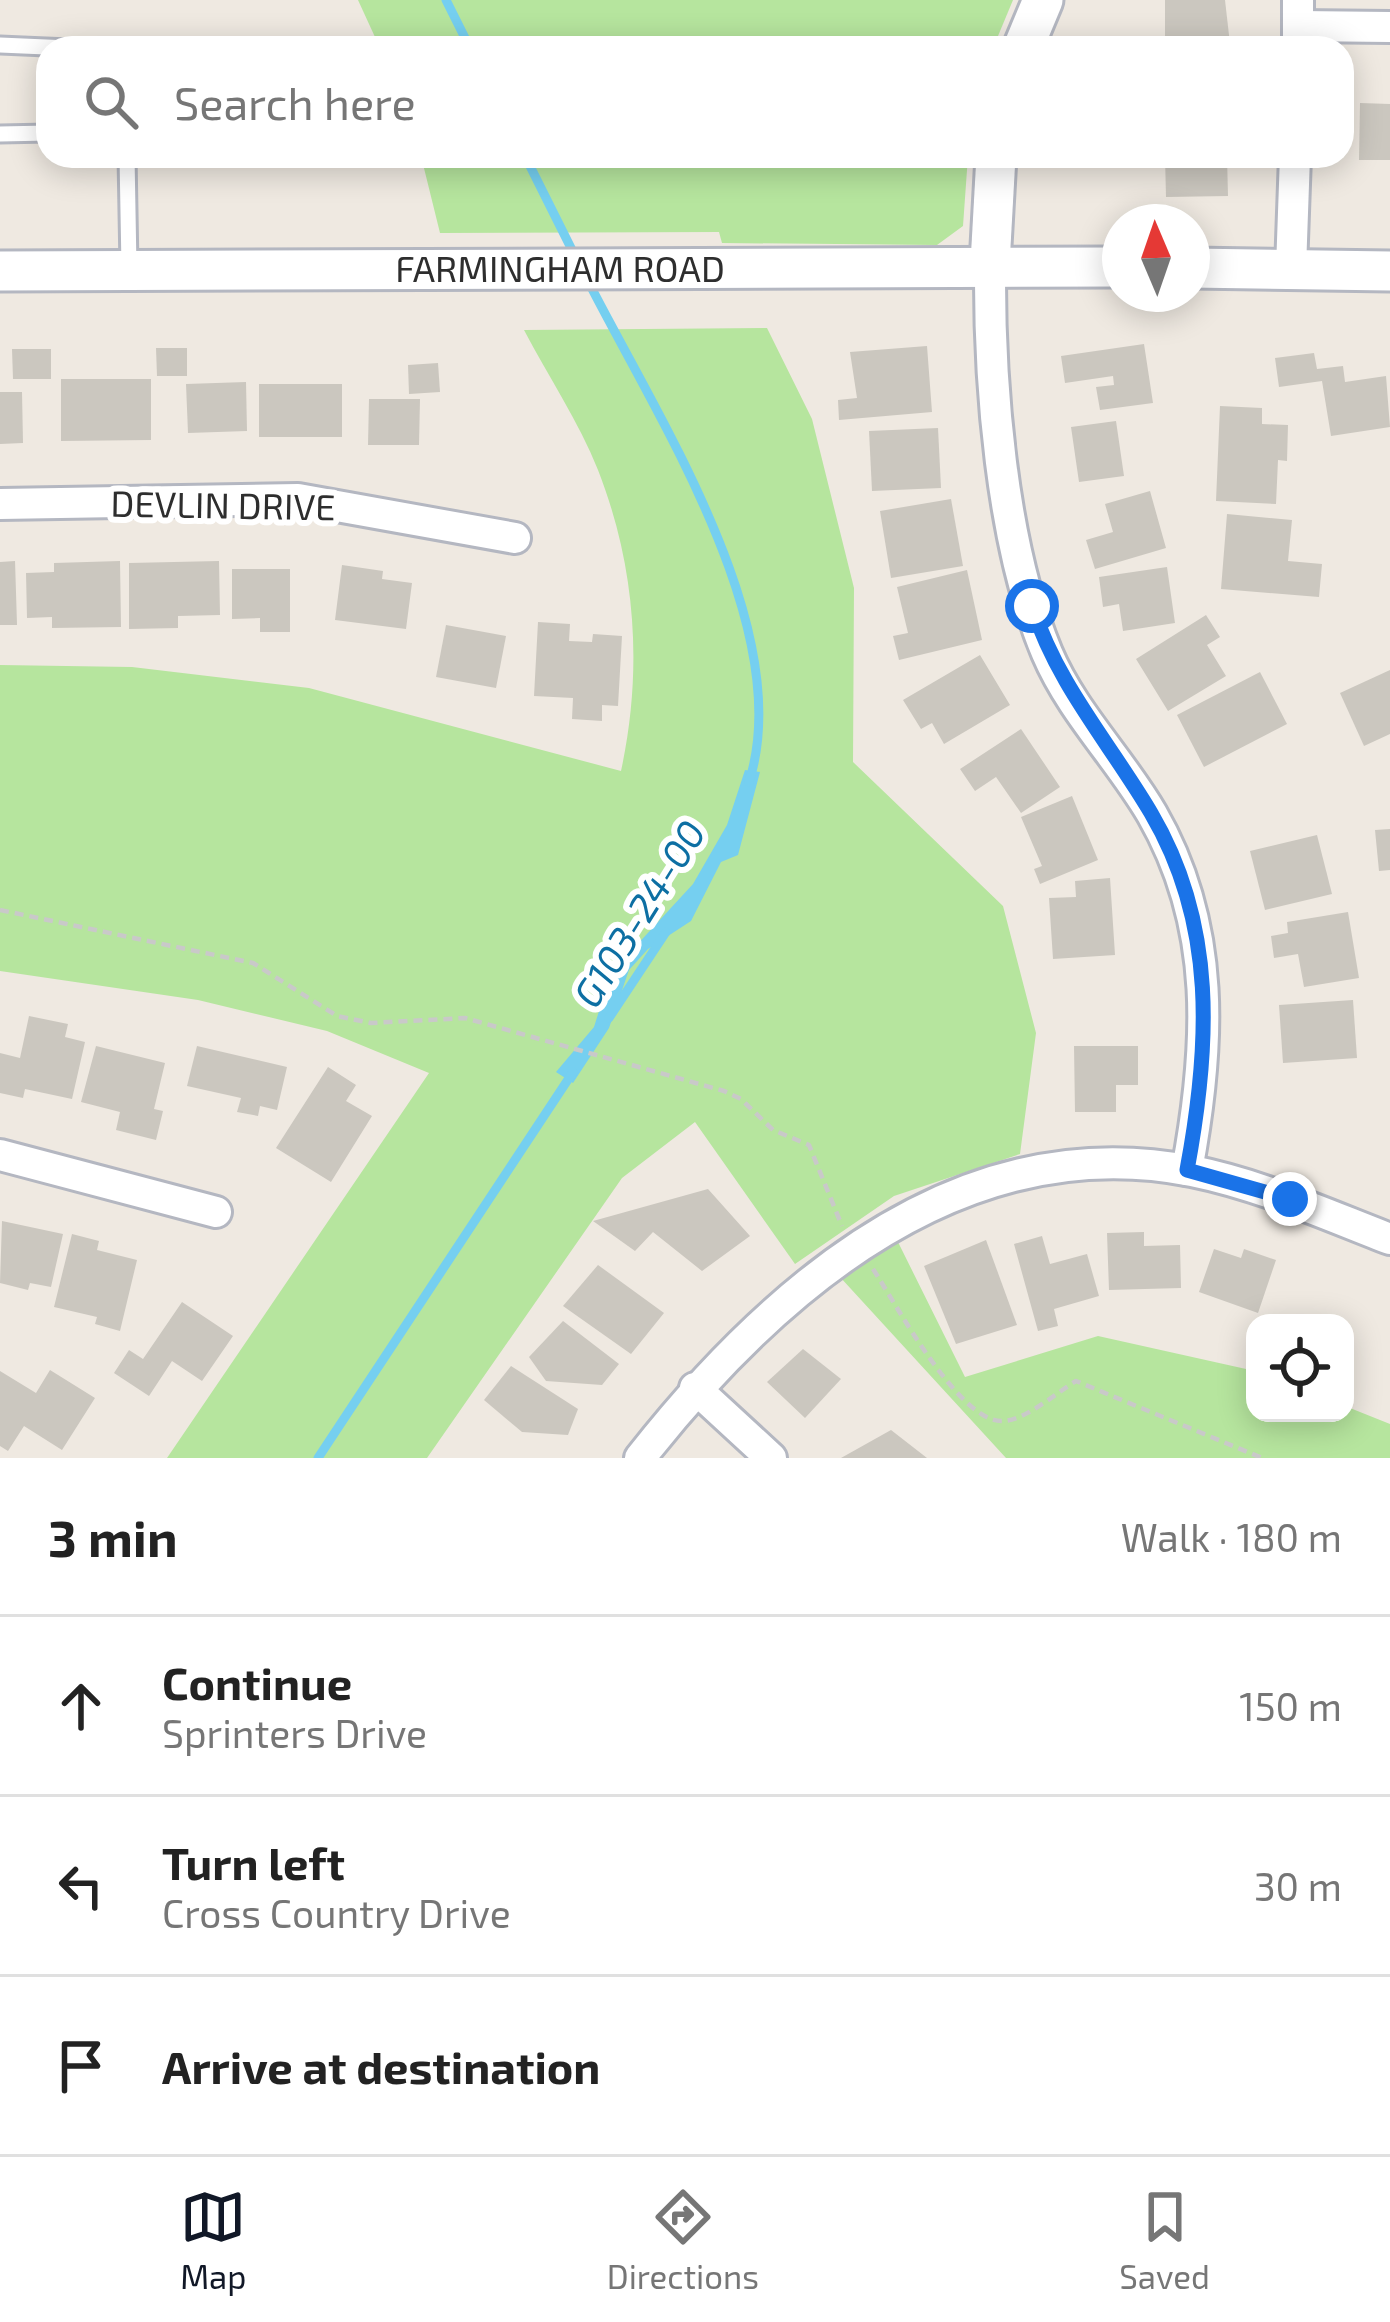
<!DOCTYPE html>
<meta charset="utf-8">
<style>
:root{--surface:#fff;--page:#f2f2f2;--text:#222;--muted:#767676;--line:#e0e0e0;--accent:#111827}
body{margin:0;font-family:"Exo 2",sans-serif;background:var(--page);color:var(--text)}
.controls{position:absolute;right:36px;bottom:36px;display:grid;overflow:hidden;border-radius:24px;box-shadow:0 6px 30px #0003}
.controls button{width:108px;height:108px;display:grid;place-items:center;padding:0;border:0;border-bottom:3px solid var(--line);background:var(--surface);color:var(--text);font:60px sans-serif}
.compass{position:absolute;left:1102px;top:204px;width:108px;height:108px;border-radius:50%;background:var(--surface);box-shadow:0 6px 30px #0003;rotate:358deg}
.stop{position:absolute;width:36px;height:36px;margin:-27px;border:9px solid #1a73e8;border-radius:50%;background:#fff}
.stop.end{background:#1a73e8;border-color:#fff;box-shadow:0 3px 12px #0008}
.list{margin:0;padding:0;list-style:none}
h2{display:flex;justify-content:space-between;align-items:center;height:156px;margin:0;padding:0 48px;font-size:51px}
h2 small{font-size:39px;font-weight:400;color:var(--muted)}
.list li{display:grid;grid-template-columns:78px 1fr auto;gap:36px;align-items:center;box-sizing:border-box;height:180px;padding:0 48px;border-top:3px solid var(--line)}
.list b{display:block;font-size:45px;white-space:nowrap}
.list p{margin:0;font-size:39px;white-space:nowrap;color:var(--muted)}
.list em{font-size:39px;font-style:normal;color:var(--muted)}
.icon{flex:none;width:66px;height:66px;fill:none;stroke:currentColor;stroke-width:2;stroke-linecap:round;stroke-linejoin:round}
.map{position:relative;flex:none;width:1390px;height:1458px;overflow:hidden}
.search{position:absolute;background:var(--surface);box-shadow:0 6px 30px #0003;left:36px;right:36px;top:36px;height:132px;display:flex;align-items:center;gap:30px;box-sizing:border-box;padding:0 42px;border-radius:36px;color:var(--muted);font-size:45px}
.sheet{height:696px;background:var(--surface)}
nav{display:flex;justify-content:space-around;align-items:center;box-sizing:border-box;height:168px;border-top:3px solid var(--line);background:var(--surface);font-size:33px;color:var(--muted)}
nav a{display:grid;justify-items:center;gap:6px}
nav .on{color:var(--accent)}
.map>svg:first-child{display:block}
.green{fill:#b6e59e}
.water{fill:#75cff0}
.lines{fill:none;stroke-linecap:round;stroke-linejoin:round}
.stream{stroke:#75cff0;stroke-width:9}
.building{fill:#cbc7bf}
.service-casing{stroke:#b4b7c1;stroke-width:21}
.minor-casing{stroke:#b4b7c1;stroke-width:36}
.tertiary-casing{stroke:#b4b7c1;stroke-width:45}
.path{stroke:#c9c9c9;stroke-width:4.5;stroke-dasharray:9 6;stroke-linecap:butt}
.service{stroke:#fff;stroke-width:15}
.minor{stroke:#fff;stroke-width:30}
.tertiary{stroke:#fff;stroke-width:39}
.route{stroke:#1a73e8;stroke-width:15}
.labels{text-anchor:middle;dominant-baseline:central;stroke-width:12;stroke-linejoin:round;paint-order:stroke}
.street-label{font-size:36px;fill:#2e2e2e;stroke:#fff}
.water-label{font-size:39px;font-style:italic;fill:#0d6fa3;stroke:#fff}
</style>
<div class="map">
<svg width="1390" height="1458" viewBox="0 0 1390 1458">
<rect width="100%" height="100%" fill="#efe9e1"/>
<!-- green -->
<g class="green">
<path d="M358 0H1013L993 48H380Z"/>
<path d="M421 156H968L963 226 937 245 722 243 719 232 440 233Z"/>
<path d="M767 328 812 419 854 588 853 762 1003 906 1036 1033 1020 1154 894 1196 795 1264 695 1122 622 1178 427 1458H167L429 1073 327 1031 198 1000 0 971V665L132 667 309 688 621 771C643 670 636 567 598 470 579 422 548 376 524 330Z"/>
<path d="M896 1238 965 1377 1098 1336 1255 1371V1413H1345V1406L1390 1424V1458H1006L840 1277Z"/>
</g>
<!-- water -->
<path class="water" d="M745 770 760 772 738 855 721 862 691 921 648 949 629 970 609 1028 573 1083 556 1072 594 1027 611 973 693 884 727 825Z"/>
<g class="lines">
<!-- stream -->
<g class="stream">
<path d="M446 0 470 48"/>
<path d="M525 156 576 258"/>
<path d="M587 279C654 412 798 629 749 782"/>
<path d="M609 1018 666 932"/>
<path d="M318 1458 573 1072"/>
</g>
</g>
<!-- building -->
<g class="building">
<path d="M1165 0H1225L1230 44 1165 45Z"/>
<path d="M1360 103 1390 104V160H1359Z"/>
<path d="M1165 156H1227L1228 196 1166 197Z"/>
<path d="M1144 344 1153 403 1100 410 1096 387 1114 385 1113 376 1065 383 1061 356Z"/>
<path d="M927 346 932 412 839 420 838 400 857 398 850 352Z"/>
<path d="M156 348H187V376H157Z"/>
<path d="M12 349H51V379H13Z"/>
<path d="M1314 353 1317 369 1343 366 1345 382 1386 376 1390 427 1331 436 1322 381 1279 387 1275 358Z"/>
<path d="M438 363 440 392 409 394 408 365Z"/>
<path d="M61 379H151V440L61 441Z"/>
<path d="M246 382 247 431 188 433 186 384Z"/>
<rect x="259" y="384" width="83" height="53"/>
<path d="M0 392H22L23 443 0 444Z"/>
<path d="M369 399H420L419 445H368Z"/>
<path d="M1220 406 1262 408V424L1288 425 1287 461 1278 460 1276 504 1216 501Z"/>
<path d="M1116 421 1124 476 1079 482 1071 427Z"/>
<path d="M938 428 941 488 872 491 869 431Z"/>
<path d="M1150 491 1166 548 1095 569 1086 540 1113 532 1105 504Z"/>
<path d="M951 499 963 566 891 578 880 511Z"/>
<path d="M1227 514 1292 520 1288 561 1322 564 1319 597 1221 589Z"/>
<path d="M15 561 17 625H0V562Z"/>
<path d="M120 561 121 627 52 628V617L27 618 26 573 54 572V563Z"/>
<path d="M219 561 220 615 178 616V628L129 629V563Z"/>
<path d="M342 565 383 571 382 579 412 583 406 629 335 620Z"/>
<path d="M1167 567 1175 623 1123 631 1119 604 1103 607 1099 577Z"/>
<path d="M232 569H290V632H260V618L232 619Z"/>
<path d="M967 570 982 640 899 660 893 636 908 633 897 587Z"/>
<path d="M1206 615 1220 637 1207 645 1226 676 1168 711 1136 659Z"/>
<path d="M538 622 570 624 569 641 592 642 593 634 622 636 618 706 602 705V721L572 719 573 698 534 696Z"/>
<path d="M446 625 506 636 496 688 436 677Z"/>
<path d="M980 655 1010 705 944 744 932 723 921 729 903 700Z"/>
<path d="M1390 670V734L1364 746 1340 693Z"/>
<path d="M1260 672 1287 724 1204 767 1177 715Z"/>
<path d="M1021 729 1060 787 1021 813 996 777 975 791 960 769Z"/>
<path d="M1072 796 1098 860 1040 884 1034 869 1042 866 1021 817Z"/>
<path d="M1390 829V870L1379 871 1375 830Z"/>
<path d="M1317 835 1332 894 1265 910 1250 851Z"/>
<path d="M1110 878 1115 955 1053 959 1049 898 1076 897 1075 881Z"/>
<path d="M1348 912 1359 978 1304 987 1298 954 1274 958 1271 936 1288 933 1287 922Z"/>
<path d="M1353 1000 1357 1058 1283 1063 1279 1005Z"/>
<path d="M29 1016 68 1024 65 1037 85 1042 72 1099 25 1089 23 1098 0 1093V1053L20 1058Z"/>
<path d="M96 1046 165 1063 154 1109 163 1111 156 1140 116 1130 120 1112 81 1102Z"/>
<path d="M197 1046 287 1067 277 1110 260 1106 258 1116 237 1112 241 1098 187 1086Z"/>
<path d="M1074 1046H1138V1085H1116V1112H1075Z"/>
<path d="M328 1067 356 1085 346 1101 372 1116 331 1182 276 1148Z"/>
<path d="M708 1189 750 1236 702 1271 653 1232 635 1251 593 1221Z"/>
<path d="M2 1221 63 1234 51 1287 30 1283 28 1290 0 1283Z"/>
<path d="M1144 1232V1246L1180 1245 1181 1288 1109 1290 1107 1233Z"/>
<path d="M72 1234 99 1241 97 1250 137 1260 120 1331 95 1324 97 1317 54 1307Z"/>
<path d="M1042 1236 1050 1264 1087 1254 1099 1296 1054 1309 1058 1326 1038 1331 1014 1244Z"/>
<path d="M986 1240 1017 1325 956 1344 924 1266Z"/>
<path d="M1214 1249 1241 1258 1244 1249 1276 1260 1258 1313 1199 1292Z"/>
<path d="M598 1265 664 1313 631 1354 563 1306Z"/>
<path d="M182 1302 233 1336 202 1381 172 1361 149 1396 114 1373 129 1350 143 1359Z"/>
<path d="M563 1321 619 1364 602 1385 546 1381 529 1357Z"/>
<path d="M803 1349 841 1379 805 1418 767 1382Z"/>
<path d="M511 1366 578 1409 568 1435 522 1432 484 1400Z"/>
<path d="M50 1370 95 1398 62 1450 24 1426 8 1451 0 1446V1371L36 1393Z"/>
<path d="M891 1430 927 1458H841Z"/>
</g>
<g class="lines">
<defs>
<g id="service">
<path d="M0 45 69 48"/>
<path d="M0 134 48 133"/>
<path d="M127 156 129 267"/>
<path d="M127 157 262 156"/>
</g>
<g id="minor">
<path d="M1298 0V48"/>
<path d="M1299 26 1390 27"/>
<path d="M990 264C989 382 1001 543 1047 653 1072 712 1120 759 1152 814 1217 927 1210 1047 1187 1170"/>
<path d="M1291 269 1295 156"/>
<path d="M0 504 298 499 515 538"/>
<path d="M0 1155 216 1212"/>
<path d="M695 1388 771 1458"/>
<path d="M640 1458C772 1290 959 1125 1192 1171 1261 1185 1325 1214 1390 1239"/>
</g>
<g id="tertiary">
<path d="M1023 48 1043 0"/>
<path d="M990 264 996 156"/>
<path d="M1192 268 1390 271"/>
<path d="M0 271 1120 267"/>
</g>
</defs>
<!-- service casing -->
<use href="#service" class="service-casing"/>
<!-- minor casing -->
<use href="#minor" class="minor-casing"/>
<!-- tertiary casing -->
<use href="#tertiary" class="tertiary-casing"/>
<!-- path -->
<g class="path">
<path d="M0 910 253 963 337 1016 371 1023 465 1018 724 1091 741 1099 773 1130 809 1145 842 1226"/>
<path d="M873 1269C896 1304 960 1424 1003 1421 1026 1420 1056 1393 1076 1381L1262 1458"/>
</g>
<!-- service -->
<use href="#service" class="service"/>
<!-- minor -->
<use href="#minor" class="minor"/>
<!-- tertiary -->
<use href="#tertiary" class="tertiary"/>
</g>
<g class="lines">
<!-- route -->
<path class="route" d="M1032 606C1058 686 1109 742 1151 813 1217 925 1210 1047 1187 1170L1290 1199"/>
</g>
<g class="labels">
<!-- street labels -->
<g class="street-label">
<text x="560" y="267">FARMINGHAM ROAD</text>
<text transform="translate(223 504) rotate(1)">DEVLIN DRIVE</text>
</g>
<!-- water labels -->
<g class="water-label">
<text transform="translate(638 913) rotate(-58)">G103-24-00</text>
</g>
</g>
</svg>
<div class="controls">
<button><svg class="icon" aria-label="locate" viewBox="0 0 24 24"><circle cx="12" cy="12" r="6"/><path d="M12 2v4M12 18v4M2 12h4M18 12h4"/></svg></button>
</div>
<svg class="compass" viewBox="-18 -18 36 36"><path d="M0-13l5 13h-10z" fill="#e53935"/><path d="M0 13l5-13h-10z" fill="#767676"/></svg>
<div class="stop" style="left:1032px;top:606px"></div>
<div class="stop end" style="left:1290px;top:1199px"></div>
<div class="search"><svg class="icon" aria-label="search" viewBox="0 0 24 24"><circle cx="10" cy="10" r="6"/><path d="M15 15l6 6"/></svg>Search here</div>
</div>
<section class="sheet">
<h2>3 min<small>Walk · 180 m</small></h2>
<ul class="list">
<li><svg class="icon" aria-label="ahead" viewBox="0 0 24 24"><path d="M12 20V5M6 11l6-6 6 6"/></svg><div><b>Continue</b><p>Sprinters Drive</p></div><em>150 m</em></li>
<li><svg class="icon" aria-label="left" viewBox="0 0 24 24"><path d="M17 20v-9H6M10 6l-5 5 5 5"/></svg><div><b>Turn left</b><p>Cross Country Drive</p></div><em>30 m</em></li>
<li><svg class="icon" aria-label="arrive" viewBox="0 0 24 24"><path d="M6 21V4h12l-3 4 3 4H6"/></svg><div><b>Arrive at destination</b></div></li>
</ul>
</section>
<nav>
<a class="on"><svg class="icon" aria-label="map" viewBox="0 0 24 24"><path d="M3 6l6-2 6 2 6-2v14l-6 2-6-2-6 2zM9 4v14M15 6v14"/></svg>Map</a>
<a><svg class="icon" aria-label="directions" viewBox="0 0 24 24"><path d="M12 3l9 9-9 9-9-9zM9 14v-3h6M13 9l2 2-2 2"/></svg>Directions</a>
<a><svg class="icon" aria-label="saved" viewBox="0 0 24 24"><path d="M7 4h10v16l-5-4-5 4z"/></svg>Saved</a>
</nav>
